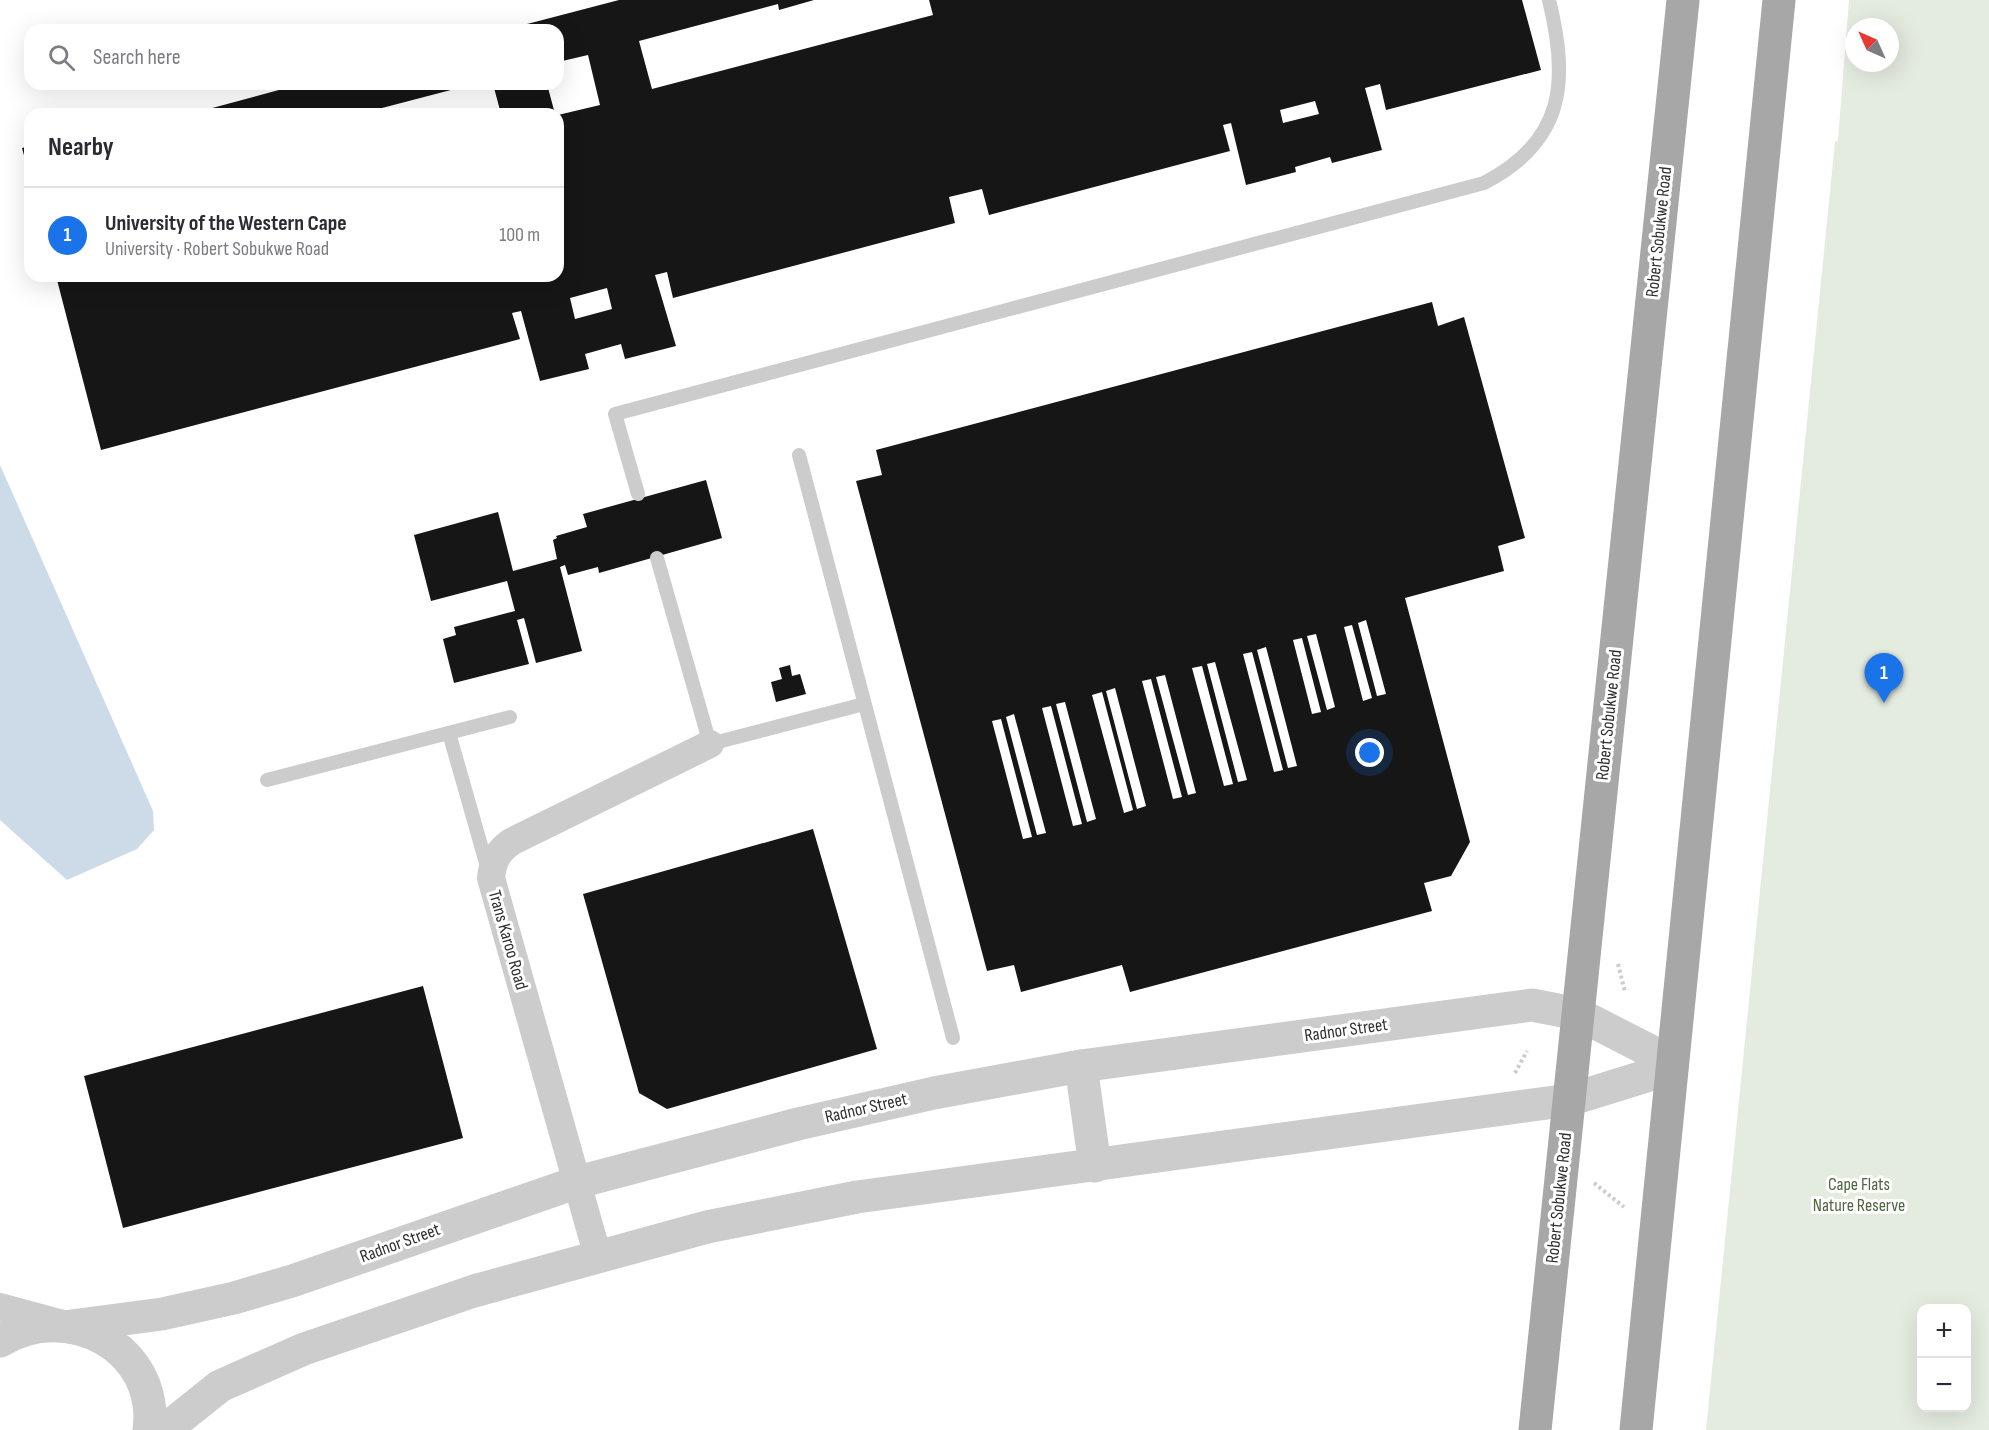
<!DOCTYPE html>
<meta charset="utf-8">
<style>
:root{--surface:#fff;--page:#f2f2f3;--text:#2b2b33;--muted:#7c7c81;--line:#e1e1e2;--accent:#1a73e8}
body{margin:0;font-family:"Sofia Sans Condensed",sans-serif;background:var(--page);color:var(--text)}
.controls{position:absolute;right:18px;bottom:18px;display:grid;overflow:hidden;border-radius:12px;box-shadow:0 6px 24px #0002}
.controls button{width:54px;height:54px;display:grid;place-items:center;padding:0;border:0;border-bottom:2px solid var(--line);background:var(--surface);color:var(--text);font:30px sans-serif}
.compass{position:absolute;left:1845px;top:18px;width:54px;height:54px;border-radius:50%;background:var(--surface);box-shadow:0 6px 24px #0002;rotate:315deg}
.you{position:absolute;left:1370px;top:753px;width:21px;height:21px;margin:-15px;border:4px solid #fff;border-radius:50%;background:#1a73e8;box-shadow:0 0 0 9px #1a73e833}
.badge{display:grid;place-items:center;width:39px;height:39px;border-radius:50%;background:var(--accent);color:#fff;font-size:20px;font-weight:700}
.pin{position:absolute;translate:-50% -50px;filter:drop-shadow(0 2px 3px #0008)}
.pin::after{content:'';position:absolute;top:32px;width:21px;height:18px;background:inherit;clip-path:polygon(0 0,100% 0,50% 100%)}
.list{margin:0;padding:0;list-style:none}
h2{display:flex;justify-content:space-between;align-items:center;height:78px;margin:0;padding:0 24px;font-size:26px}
h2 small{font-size:20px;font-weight:400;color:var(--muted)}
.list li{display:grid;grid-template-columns:39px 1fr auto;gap:18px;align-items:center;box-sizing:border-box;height:96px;padding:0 24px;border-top:2px solid var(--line)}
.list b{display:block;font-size:22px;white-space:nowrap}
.list p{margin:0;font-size:20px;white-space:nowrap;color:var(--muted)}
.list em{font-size:20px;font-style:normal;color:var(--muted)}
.icon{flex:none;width:33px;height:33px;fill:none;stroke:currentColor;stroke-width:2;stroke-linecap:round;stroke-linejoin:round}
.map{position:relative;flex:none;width:1989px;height:1430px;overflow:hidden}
.search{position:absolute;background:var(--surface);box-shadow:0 6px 24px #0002;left:24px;top:24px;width:540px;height:66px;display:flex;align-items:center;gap:15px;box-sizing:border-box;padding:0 21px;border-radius:18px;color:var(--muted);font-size:22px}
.panel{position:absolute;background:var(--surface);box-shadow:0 6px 24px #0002;left:24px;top:108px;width:540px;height:174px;border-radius:18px}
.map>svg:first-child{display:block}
.green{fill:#e4ebdf;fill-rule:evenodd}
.water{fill:#cddbe9}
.building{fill:#161616;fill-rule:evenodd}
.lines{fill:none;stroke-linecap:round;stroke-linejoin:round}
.path{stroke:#ccc;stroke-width:4;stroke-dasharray:3 3;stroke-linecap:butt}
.service{stroke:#ccc;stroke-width:14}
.minor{stroke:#ccc;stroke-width:28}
.tertiary{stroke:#ccc;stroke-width:33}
.primary{stroke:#a7a7a7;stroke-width:33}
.labels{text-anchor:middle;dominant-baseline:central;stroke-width:6;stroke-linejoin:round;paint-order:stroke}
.street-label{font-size:18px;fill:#2f2f2f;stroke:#fff}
.park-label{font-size:18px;fill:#4f6741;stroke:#fff}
</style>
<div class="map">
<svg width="1989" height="1430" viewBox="0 0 1989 1430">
<rect width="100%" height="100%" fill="#fff"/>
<!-- green -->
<path class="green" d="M1849 0H1989V1430H1706L1835 142 1838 140ZM1854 27H1890V63H1854ZM1922 1308H1966V1408H1922Z"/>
<!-- water -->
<path class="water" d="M0 465 153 811 154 830 137 849 67 880 0 820Z"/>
<!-- building -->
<g class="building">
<path d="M619 0H814L779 10 778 4 639 41 652 89 933 15 929 0H1522L1541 70 1386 110 1380 84 1365 88 1382 150 1332 163 1330 157 1295 167 1296 172 1246 185 1231 123 1223 125 1230 151 989 215 982 189 949 197 955 223 673 298 667 272 655 275 676 346 625 359 621 344 585 354 589 369 540 381 521 311 512 313 520 339 101 450 56 276H558V115L600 105 588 55 558 62V30L508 29ZM1315 101 1319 114 1283 123 1280 110ZM607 288 612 309 575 319 570 298Z"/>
<path d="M301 84H470V85L359 114H190Z"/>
<path d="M493 84H547L555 114H501Z"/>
<path d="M30 146V174H29L22 148Z"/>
<path d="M1432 302 1438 326 1464 317 1525 538 1498 546 1504 571 1405 598 1470 842 1451 876 1424 883 1432 911 1130 992 1122 965 1021 992 1014 965 987 971 856 481 882 475 876 450ZM1366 620 1386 694 1377 696 1358 623ZM1352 625 1372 698 1363 701 1344 627ZM1316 634 1335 707 1327 710 1307 636ZM1302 638 1321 712 1312 714 1293 640ZM1266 647 1297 766 1288 768 1257 650ZM1252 652 1283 770 1274 772 1243 654ZM1215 662 1247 780 1238 782 1207 664ZM1202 666 1233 784 1224 786 1192 668ZM1165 675 1196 793 1188 795 1156 677ZM1151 679 1182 797 1173 799 1142 681ZM1115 688 1146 806 1137 809 1106 691ZM1102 692 1133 810 1124 813 1092 695ZM1065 702 1096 819 1087 822 1056 704ZM1051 706 1082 824 1073 826 1042 708ZM1014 714 1046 833 1037 835 1006 717ZM1001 719 1032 837 1023 839 992 721Z"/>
<path d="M706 480 722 538 599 573 598 567 568 575 565 565 560 567 582 651 536 663 524 618 517 620 529 664 454 683 443 639 456 635 454 627 515 611 507 581 431 601 414 535 498 512 513 571 557 559 553 540 557 538 556 536 587 527 583 514Z"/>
<path d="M790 665 792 676 800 674 806 694 776 702 771 682 782 679 779 668Z"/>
<path d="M813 829 877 1049 667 1109 639 1093 583 894Z"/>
<path d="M423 986 463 1138 123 1228 84 1076Z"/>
</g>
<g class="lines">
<!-- path -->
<g class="path">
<path d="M1618 964 1625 992"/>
<path d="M1515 1073 1527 1051"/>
<path d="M1594 1183 1624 1207"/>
</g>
<!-- service -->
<g class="service">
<path d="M799 455 953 1038"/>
<path d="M638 494 615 414 1484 183C1565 141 1569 81 1549 0"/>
<path d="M657 558 710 744 864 704"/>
<path d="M449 733 488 870"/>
<path d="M267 780 510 717"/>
</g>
<!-- minor -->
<g class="minor">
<path d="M598 1257 491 878C493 861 497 852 511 842L710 744"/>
<path d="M0 1307 59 1323"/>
</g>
<!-- tertiary -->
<g class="tertiary">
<path d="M1081 1066 1095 1166"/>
<path d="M71 1326 162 1314 234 1298 292 1281 578 1182 798 1124 934 1093 1081 1066 1532 1005 1578 1014 1672 1062"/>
<path d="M0 1341C67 1299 160 1348 149 1430"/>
<path d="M165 1430 220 1386 304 1349 474 1291 707 1227 857 1197 1569 1100 1672 1068"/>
</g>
<!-- primary -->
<g class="primary">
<path d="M1535 1430 1683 0"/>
<path d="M1636 1430 1779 0"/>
</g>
</g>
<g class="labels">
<!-- street labels -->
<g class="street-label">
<text transform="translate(1659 232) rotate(-84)">Robert Sobukwe Road</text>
<text transform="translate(1609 715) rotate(-84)">Robert Sobukwe Road</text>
<text transform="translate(508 940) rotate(74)">Trans Karoo Road</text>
<text transform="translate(1346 1030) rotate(-8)">Radnor Street</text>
<text transform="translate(866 1108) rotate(-13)">Radnor Street</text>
<text transform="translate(1559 1198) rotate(-84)">Robert Sobukwe Road</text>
<text transform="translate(400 1243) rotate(-20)">Radnor Street</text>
</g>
<!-- park labels -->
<g class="park-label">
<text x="1859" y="1184">Cape Flats<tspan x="1859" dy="21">Nature Reserve</tspan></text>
</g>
</g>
</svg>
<div class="controls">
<button>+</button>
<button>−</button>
</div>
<svg class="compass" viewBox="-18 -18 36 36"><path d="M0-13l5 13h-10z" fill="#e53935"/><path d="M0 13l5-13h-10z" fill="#7c7c81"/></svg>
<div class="you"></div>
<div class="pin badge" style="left:1884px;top:703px">1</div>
<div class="search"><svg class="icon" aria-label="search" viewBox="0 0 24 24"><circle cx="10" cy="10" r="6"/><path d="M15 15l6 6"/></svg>Search here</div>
<section class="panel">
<h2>Nearby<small></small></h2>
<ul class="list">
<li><span class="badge">1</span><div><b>University of the Western Cape</b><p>University · Robert Sobukwe Road</p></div><em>100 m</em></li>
</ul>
</section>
</div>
